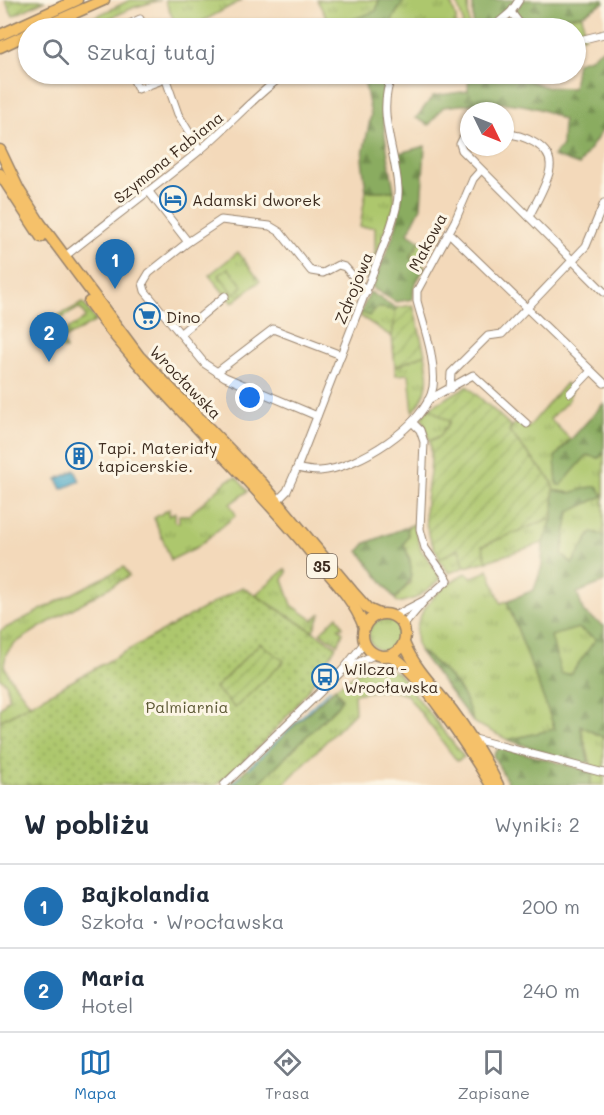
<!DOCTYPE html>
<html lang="pl">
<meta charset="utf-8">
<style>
:root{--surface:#fff;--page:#f2f2f3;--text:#1f2937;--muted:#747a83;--line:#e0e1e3;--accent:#1f6fb2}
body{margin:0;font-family:Mali,sans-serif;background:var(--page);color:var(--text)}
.compass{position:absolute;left:460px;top:102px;width:54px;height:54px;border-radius:50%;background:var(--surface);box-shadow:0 2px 4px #0004;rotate:133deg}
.you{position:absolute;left:250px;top:398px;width:21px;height:21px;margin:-15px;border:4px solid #fff;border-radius:50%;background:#1a73e8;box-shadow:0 0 0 9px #1a73e833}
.badge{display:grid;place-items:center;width:39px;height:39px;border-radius:50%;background:var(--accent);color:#fff;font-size:20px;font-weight:700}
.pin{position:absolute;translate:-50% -50px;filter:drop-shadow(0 2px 3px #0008)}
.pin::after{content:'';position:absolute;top:32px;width:21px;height:18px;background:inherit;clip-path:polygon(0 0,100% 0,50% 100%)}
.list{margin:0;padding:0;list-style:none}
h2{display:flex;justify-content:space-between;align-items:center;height:78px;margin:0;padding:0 24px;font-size:26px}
h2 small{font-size:20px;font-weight:400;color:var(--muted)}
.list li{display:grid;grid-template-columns:39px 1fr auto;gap:18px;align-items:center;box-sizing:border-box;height:84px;padding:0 24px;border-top:2px solid var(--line)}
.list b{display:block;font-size:22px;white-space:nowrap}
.list p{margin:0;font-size:20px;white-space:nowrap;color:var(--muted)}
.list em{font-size:20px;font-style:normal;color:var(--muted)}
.icon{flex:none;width:33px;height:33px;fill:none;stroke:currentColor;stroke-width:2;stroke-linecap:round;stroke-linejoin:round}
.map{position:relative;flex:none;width:604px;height:785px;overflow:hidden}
.search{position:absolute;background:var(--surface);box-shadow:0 2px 4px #0004;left:18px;right:18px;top:18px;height:66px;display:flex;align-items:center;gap:15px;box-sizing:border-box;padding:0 21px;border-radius:33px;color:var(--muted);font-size:22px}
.sheet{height:246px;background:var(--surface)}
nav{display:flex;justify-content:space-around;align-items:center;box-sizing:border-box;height:84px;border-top:2px solid var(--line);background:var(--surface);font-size:16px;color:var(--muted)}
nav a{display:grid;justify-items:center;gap:3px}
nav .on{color:var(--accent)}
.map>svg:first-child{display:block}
.grass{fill:url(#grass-tufts);stroke:#747846;stroke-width:1.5}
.forest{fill:url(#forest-firs);stroke:#626b3f;stroke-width:1.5;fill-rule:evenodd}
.park{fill:url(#park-dots);stroke:#747846;stroke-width:1.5}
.garden{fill:url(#garden-furrows);stroke:#747846;stroke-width:1.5}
.pitch{fill:#adc76d;stroke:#747846;stroke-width:1.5}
.water{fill:url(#water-waves);stroke:#416872;stroke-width:1.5}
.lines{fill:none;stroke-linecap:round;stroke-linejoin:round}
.stream{stroke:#47a6c6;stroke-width:1.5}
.street-casing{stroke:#97826c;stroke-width:9}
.primary-casing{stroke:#97826c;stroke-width:13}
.street{stroke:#fff;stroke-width:7}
.primary{stroke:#f5c16b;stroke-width:10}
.labels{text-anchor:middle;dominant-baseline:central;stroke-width:6;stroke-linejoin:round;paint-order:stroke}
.shield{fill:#fcf5e5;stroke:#75675a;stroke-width:1.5}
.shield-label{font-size:15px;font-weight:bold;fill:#3b2a1e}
.street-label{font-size:16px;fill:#3b2a1e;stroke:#fcf5e5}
.poi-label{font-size:16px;fill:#3b2a1e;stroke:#fcf5e5;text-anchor:start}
.park-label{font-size:16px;fill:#5d5936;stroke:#fcf5e5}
</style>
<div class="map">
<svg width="604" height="785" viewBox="0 0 604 785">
<defs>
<pattern id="grass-tufts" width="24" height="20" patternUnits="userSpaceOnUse" patternTransform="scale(1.5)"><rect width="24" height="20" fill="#adc76d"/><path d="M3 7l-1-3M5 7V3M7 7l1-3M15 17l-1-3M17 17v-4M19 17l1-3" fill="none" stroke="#8ea259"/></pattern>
<pattern id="forest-firs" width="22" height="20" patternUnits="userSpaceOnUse" patternTransform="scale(1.5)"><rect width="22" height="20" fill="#8aac60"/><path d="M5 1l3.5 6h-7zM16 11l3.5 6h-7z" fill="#728c4f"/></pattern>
<pattern id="park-dots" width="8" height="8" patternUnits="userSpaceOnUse" patternTransform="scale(1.5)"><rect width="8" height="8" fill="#adc76d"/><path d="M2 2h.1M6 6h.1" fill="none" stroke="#8ea259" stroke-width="1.8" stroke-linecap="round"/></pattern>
<pattern id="garden-furrows" width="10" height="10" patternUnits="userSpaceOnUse" patternTransform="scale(1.5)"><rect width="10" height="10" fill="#adc76d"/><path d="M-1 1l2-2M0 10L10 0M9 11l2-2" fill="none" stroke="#8ea259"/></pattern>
<pattern id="water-waves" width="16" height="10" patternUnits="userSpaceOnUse" patternTransform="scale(1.5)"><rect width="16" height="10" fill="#47a6c6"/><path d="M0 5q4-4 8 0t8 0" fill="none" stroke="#3c87a0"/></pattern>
</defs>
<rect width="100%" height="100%" fill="#fcf5e5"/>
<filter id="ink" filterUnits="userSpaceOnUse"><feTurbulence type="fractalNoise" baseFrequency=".0167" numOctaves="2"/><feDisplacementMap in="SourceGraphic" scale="12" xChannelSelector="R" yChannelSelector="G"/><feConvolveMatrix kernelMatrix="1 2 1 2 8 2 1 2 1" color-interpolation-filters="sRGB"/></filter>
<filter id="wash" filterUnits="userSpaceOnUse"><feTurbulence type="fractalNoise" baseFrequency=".008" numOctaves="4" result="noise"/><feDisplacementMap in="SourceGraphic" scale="24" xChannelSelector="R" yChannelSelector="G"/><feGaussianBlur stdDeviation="1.35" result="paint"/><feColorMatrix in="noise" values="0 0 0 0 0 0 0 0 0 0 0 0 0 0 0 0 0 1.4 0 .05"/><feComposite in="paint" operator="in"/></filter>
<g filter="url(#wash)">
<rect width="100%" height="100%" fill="#f3d9ba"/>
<!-- grass -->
<g class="grass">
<path d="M130 0H161L135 7 90 27 86 21Z"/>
<path d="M165 0H242L203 21 206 28H177Z"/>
<path d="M317 0H379L376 11C366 15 339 28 332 28Z"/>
<path d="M404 0H450L456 18V28H392V20Z"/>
<path d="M456 0H468L469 28H462L463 21Z"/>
<path d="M582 15 585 36 576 38V28H542L544 19Z"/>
<path d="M366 191H394L395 204 368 279 366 277 375 252V227H360Z"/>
<path d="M238 252 260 281 232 303 209 275Z"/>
<path d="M381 307 396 311 392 337 360 316 361 312Z"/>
<path d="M425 354C430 378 429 393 413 412L409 374 396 375 395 367Z"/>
<path d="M566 383 571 389 569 400 550 419 570 439 555 457 561 485 587 455 599 458 604 453V536L592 532 572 564 562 554 569 512 603 496 592 487 570 493 553 490V483L509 431 518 419 528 428Z"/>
<path d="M429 408 450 422 440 436 430 441 422 417Z"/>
<path d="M236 477 248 491 230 504 236 515 197 547 171 560 154 518 169 509V516L175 512V522L179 523V515H189L228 480Z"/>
<path d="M553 517 543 543 487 561 481 546Z"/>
<path d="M414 524 421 550 439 574 440 580 416 598 398 603 395 599 410 583V560L404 544 408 536 407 527Z"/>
<path d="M459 548 465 567 449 573 438 559Z"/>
<path d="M124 567 129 576 39 628 14 644 6 654 4 665 9 676 30 704 0 721V709L9 697 6 683 0 678V631Z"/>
<path d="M285 569 287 572 283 580 292 605 313 620 321 613 313 631 255 595Z"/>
<path d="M488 569 501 603 507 601 555 729 508 740 473 722C467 697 441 665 419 651 406 617 438 589 465 573L472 577 486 572Z"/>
<path d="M337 616 343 627 338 628 343 632 338 644 320 633Z"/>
<circle cx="385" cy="635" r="16"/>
<path d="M578 628 596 639 571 674H561L550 636Z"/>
<path d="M370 668H384L398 673 464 757 457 761 407 695C390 688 373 691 354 694L355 712 283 785H257L337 706 342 698 335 688 363 669Z"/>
<path d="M580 724 604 738V785H590L593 772Z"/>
</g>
<!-- forest -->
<g class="forest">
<path d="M379 0H404L392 20V28H339L351 20 376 11Z"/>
<path d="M473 0H516C504 17 494 29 473 28Z"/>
<path d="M523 0H604V2L582 15 544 19 542 28H526L514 13Z"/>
<path d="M604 48V128L579 165 553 156 562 146 563 120C526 97 484 102 443 107L429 125 416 118 433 96 468 91 469 74H523L527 80 546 87 573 88 577 62 590 58Z"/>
<path d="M363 74H390C375 103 389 158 394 191H366L362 159 371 115Z"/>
<path d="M425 146 421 207 408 233 420 241 410 258 425 267 414 286 413 299 396 302 372 288C384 256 404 221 401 186 400 175 397 164 395 154Z"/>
<path d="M370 292 396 308V311C385 308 375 304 369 316L361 312Z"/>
<path d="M604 403V453L599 458 587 455 561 485H557L555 457Z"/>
<path d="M592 487H598L603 496 569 512 562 554 572 564 592 532 604 536V582L577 593 584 613 604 626V738L580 725 589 763 570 761 508 740 555 729 507 601 534 590 542 566 543 543 553 517V490L570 493ZM578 628 596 639 571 674H561L551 636Z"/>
<path d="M407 527 408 536 404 544C415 572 415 578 395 599L359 551 366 543Z"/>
<path d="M419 651C445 668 466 691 473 722Z"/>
<path d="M335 688 342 699 337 706 257 785H229Z"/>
<path d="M500 747 593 772 590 785H509L493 755Z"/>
</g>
<!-- park -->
<g class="park">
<path d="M420 241 431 247 421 265 410 258Z"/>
<path d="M83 303 96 321 62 340 66 349 58 348 49 358V352L57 348V343L69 328 85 319 84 313 79 308 55 322 57 328 54 332 48 326 55 317Z"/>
<path d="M242 587 336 646C306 701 265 745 216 785H0V721Z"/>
</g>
<!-- garden -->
<g class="garden">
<path d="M5 0H45L13 16Z"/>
<path d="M413 305 425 354 395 367 392 337 396 308Z"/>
<path d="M467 386 511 426 509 431 553 483V517L482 546 487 561 465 567 459 549 440 558C410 510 436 489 430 441L440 436 450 422 429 408Z"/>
<path d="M260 643 284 661 235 708 215 688Z"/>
</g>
<!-- pitch -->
<path class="pitch" d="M228 268 243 286 234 294 219 275Z"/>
<!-- water -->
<path class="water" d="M75 470 80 481 62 489 57 479Z"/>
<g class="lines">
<!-- stream -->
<g class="stream">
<path d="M249 768 330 689"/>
<path d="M231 785 242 775"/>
</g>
</g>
</g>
<g filter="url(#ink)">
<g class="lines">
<defs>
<g id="street">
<path d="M511 12 523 28"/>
<path d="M121 28 140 19 144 28"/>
<path d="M492 28 511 12 519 0"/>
<path d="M576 41 604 34"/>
<path d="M131 74 138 89 165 79"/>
<path d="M164 74 178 114 200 150"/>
<path d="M505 134C521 134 553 146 550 168 549 181 535 204 529 217"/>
<path d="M469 135 463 138 460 144 462 150 604 292"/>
<path d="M149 192 188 242 149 273 143 283 145 291 205 364 225 377 317 416"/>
<path d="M449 233 604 383"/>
<path d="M188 242 221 220 270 226 280 232 311 271 323 273 338 265 345 267 367 292"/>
<path d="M64 257C109 221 155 187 199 151 229 126 254 96 285 74"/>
<path d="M181 333 225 296"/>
<path d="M217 372 273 329 341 355"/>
<path d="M450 389 451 373 488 336 502 334 586 246 604 203"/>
<path d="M570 393 591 371"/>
<path d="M428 400 473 375 527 424"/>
<path d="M297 468C304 470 312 471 320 471 355 469 427 425 433 387 436 358 424 328 417 301V291L455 221 473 179 481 170"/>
<path d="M277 501 287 491 297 468 390 229C394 216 399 203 398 188 396 151 375 110 393 74"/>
<path d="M394 616 423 601"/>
<path d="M403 626 425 600 448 580 425 548 420 529 424 442 420 430 412 422"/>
<path d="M343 670 376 654"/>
<path d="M471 738 604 773"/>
<path d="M224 785 343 670 365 642"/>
</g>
<g id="primary">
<path d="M41 28 104 0"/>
<path d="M0 35 77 0"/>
<path d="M0 47 28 34"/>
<path d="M0 150 19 190 40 223 139 356 262 483 352 591 368 609 379 614"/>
<path d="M0 174 41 237"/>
<path d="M89 302C154 392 238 464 308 549 327 573 353 597 364 627"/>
<circle cx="384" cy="635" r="21"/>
<path d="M404 643C415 669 435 688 452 710 470 734 485 759 498 785"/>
<path d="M391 656C416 666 475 758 491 785"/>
</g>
</defs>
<!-- street casing -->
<use href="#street" class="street-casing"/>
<!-- primary casing -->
<use href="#primary" class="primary-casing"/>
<!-- street -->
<use href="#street" class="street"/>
<!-- primary -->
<use href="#primary" class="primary"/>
</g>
</g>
<!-- icons -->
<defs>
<symbol id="hotel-ring" viewBox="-11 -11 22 22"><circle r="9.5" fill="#fcf5e5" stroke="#1f6fb2" stroke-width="1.5"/><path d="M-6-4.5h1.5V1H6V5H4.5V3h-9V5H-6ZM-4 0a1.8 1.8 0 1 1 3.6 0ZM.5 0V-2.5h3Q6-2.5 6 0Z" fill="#1f6fb2"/></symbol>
<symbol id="supermarket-ring" viewBox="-11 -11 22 22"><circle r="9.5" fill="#fcf5e5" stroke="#1f6fb2" stroke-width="1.5"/><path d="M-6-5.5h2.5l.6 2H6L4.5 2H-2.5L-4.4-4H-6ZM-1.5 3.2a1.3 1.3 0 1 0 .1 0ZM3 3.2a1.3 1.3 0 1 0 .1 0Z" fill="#1f6fb2"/></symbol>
<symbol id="building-ring" viewBox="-11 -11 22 22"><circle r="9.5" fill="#fcf5e5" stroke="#1f6fb2" stroke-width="1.5"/><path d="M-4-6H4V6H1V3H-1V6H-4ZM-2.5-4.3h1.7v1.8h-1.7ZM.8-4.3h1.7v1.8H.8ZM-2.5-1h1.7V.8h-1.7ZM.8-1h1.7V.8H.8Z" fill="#1f6fb2"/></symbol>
<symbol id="bus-ring" viewBox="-11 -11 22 22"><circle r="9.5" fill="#fcf5e5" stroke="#1f6fb2" stroke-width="1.5"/><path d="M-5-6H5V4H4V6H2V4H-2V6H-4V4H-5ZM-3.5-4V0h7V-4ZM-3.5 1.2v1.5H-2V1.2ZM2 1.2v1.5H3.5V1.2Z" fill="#1f6fb2"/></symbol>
</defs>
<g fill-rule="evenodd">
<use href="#hotel-ring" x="158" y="184" width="30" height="30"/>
<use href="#supermarket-ring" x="132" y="301" width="30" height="30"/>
<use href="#building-ring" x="64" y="441" width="30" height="30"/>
<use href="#bus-ring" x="310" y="662" width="30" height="30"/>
</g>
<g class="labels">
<!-- shield labels -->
<rect class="shield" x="307" y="554" width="30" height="24" rx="4.5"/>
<g class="shield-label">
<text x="322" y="566">35</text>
</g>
<!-- street labels -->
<g class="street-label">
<text transform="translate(168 157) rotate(-39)">Szymona Fabiana</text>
<text transform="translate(427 242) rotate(-62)">Makowa</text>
<text transform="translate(353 288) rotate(-68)">Zdrojowa</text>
<text transform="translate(186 382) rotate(46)">Wrocławska</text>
</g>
<!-- poi labels -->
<g class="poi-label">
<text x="192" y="199">Adamski dworek</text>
<text x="166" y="316">Dino</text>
<text x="98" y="447">Tapi. Materiały<tspan x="98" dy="18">tapicerskie.</tspan></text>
<text x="344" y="668">Wilcza -<tspan x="344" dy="18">Wrocławska</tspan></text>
</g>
<!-- park labels -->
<g class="park-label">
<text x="187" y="706">Palmiarnia</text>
</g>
</g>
</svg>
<svg class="compass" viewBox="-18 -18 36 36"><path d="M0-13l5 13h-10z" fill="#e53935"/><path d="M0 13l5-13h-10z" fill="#747a83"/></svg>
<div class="you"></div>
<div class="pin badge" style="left:115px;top:289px">1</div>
<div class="pin badge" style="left:49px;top:362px">2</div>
<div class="search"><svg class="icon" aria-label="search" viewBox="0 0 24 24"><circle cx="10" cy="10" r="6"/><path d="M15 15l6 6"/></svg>Szukaj tutaj</div>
</div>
<section class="sheet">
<h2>W pobliżu<small>Wyniki: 2</small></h2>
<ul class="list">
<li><span class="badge">1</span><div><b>Bajkolandia</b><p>Szkoła · Wrocławska</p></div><em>200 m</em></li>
<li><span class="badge">2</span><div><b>Maria</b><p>Hotel</p></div><em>240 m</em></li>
</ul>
</section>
<nav>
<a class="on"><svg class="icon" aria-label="map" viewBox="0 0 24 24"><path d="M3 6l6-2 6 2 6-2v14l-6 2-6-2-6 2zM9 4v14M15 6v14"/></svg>Mapa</a>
<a><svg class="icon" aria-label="directions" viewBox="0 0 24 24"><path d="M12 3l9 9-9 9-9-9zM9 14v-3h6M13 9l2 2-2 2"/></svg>Trasa</a>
<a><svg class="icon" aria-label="saved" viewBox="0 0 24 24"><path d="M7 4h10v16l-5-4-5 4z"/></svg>Zapisane</a>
</nav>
